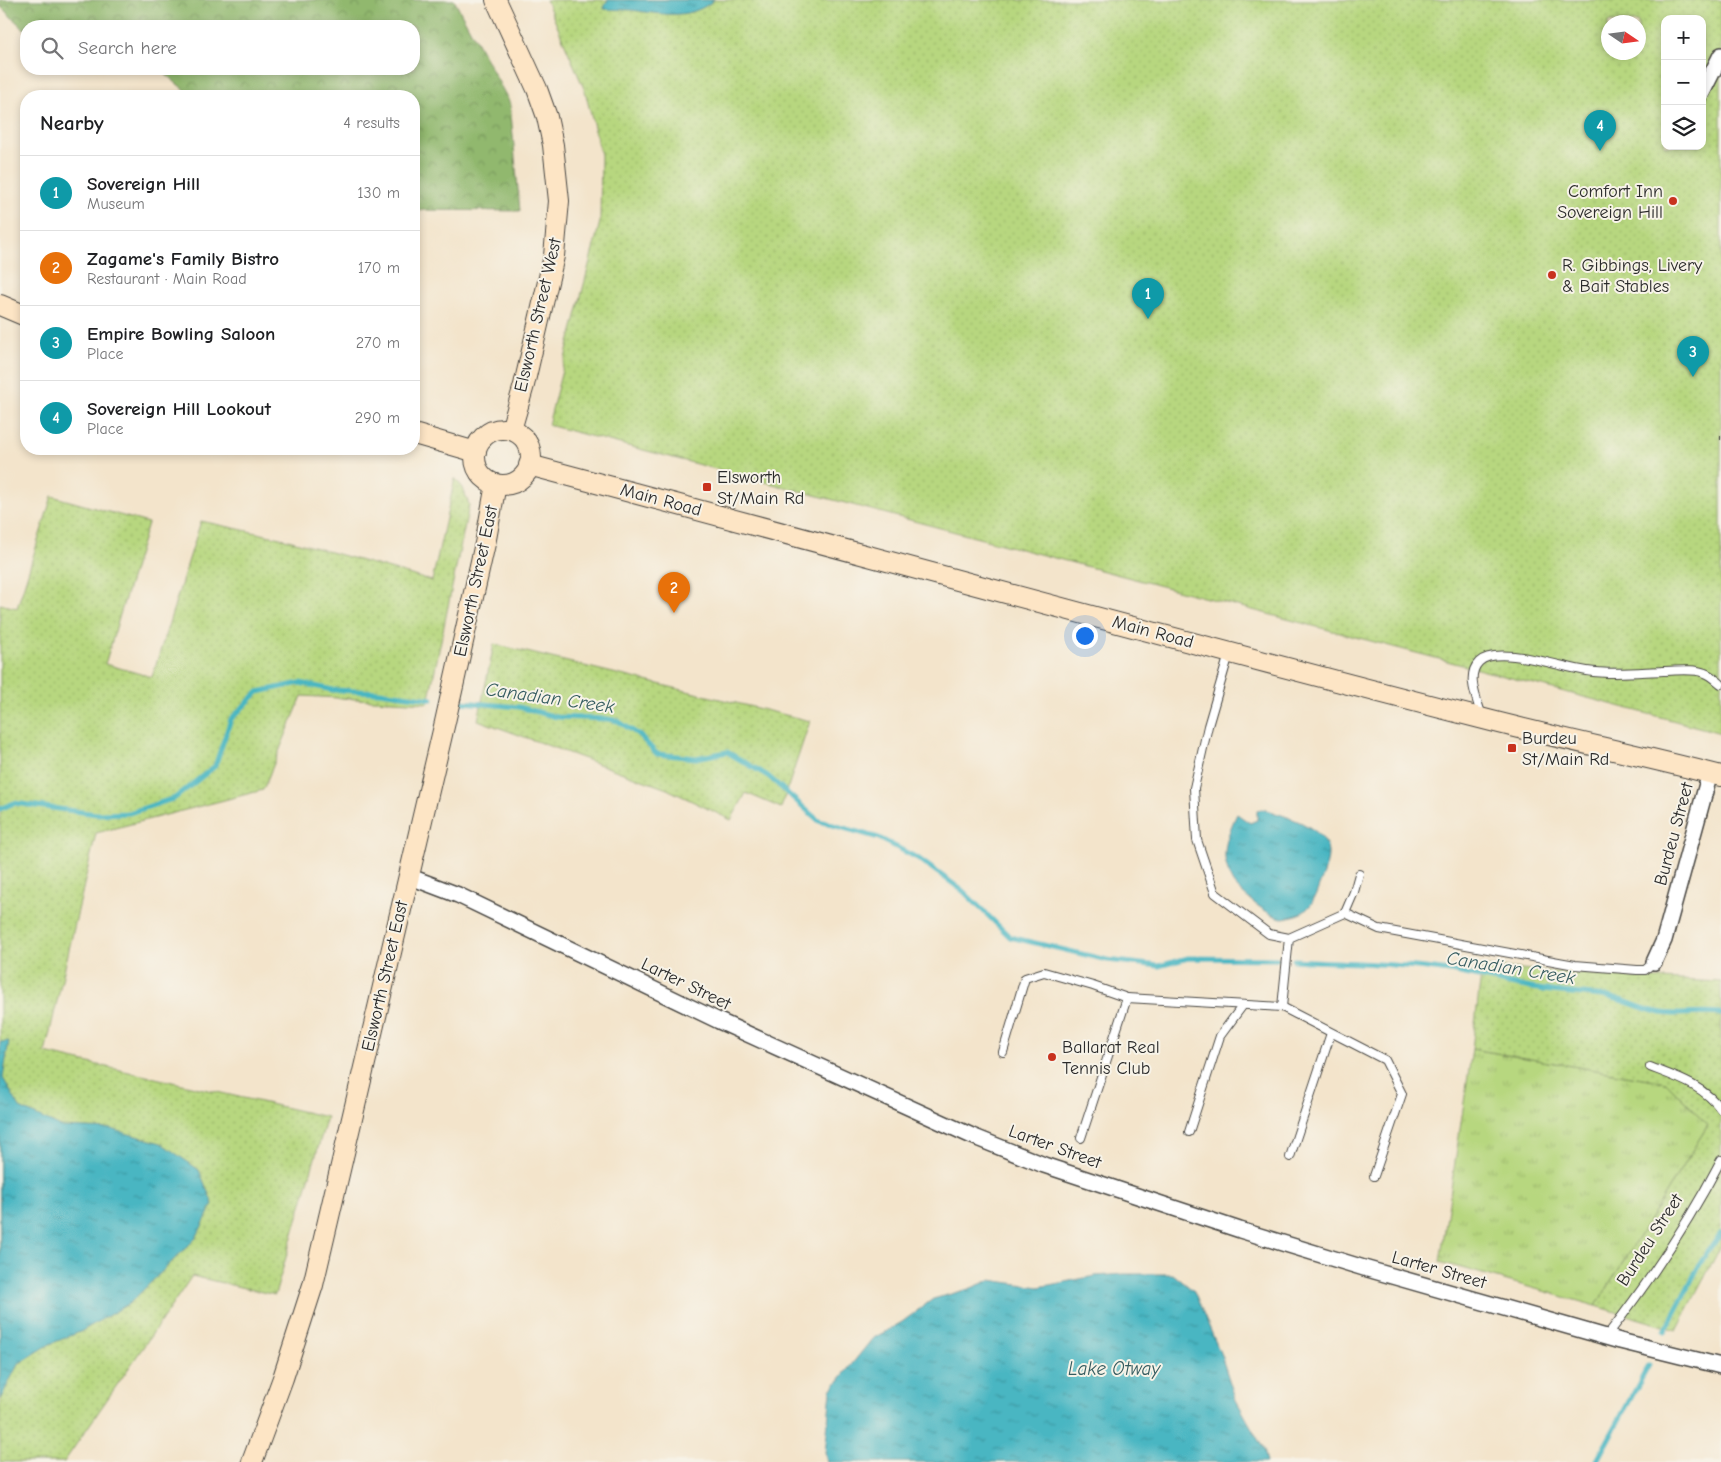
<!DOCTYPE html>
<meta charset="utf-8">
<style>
:root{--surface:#fff;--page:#f2f2f2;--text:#202124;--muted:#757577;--line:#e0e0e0;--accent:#0b8043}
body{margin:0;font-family:"Comic Neue",sans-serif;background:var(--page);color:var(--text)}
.controls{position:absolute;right:15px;top:15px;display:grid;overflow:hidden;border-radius:10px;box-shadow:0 2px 8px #0003}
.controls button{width:45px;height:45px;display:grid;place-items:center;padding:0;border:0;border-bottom:1px solid var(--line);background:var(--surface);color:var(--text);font:25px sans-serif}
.compass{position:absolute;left:1601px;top:15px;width:45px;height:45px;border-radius:50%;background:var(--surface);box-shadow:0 2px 8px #0003;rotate:103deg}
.you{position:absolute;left:1084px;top:635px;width:18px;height:18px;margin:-12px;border:4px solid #fff;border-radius:50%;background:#1a73e8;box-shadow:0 0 0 8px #1a73e833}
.badge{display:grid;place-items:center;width:32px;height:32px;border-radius:50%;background:var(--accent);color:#fff;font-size:16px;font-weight:700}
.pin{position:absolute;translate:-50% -41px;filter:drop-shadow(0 1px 2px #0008)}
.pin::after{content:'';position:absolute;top:26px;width:18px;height:15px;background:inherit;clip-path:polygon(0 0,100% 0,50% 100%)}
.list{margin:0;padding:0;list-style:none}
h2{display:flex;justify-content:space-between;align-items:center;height:65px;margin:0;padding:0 20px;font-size:21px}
h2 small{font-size:16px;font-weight:400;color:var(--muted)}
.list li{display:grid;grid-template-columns:32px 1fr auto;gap:15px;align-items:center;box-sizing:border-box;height:75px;padding:0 20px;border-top:1px solid var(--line)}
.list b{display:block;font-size:19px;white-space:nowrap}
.list p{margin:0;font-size:16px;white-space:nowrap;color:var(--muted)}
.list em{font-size:16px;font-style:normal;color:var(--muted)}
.icon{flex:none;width:28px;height:28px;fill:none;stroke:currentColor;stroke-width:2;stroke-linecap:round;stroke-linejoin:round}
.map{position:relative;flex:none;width:1721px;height:1462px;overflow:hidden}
.search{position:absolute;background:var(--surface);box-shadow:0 2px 8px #0003;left:20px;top:20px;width:400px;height:55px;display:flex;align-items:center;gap:12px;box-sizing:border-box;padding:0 18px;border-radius:20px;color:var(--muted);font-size:19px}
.panel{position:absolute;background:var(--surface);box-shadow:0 2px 8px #0003;left:20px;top:90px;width:400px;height:365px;border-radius:20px}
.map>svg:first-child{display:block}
.grass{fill:url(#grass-tufts);stroke:#718155}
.forest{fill:url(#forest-crowns);stroke:#5e724c}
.park{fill:url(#park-dots);stroke:#718155;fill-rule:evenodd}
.water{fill:url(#water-ripples);stroke:#3a7076}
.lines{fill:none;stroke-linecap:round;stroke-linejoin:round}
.stream{stroke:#48b6c2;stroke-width:5}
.lane-casing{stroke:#494743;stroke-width:10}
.street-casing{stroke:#494743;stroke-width:18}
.secondary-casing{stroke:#494743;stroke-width:22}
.lane{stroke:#fff;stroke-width:8}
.street{stroke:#fff;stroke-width:15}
.secondary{stroke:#fde5c5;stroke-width:20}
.rail{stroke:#2b2b2b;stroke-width:4;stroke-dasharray:8 4;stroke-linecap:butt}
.poi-dot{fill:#c8321e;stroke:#f7f3e8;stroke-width:2}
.labels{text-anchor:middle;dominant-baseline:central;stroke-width:4;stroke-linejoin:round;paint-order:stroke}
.poi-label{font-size:18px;fill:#2b2b2b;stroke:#f7f3e8;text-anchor:start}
.street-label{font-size:18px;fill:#2b2b2b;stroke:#f7f3e8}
.water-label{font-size:19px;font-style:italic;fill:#355c60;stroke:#f7f3e8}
</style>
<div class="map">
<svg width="1721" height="1462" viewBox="0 0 1721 1462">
<defs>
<pattern id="grass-tufts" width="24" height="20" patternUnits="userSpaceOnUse" patternTransform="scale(1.25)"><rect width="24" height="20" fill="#b7d77f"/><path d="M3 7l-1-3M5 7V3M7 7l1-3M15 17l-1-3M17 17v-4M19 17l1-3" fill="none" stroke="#9eb96e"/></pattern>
<pattern id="forest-crowns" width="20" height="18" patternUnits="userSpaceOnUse" patternTransform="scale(1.25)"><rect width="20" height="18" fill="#91b86e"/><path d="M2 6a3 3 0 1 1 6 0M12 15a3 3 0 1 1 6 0" fill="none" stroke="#77965b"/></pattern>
<pattern id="park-dots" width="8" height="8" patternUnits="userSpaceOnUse" patternTransform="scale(1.25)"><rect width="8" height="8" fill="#b7d77f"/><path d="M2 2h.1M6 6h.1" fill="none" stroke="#9eb96e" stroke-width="1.8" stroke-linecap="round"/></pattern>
<pattern id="water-ripples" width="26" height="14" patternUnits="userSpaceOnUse" patternTransform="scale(1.25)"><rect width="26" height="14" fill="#48b6c2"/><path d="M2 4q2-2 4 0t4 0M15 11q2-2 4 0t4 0" fill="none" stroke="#3c949e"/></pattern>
</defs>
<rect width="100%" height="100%" fill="#f7f3e8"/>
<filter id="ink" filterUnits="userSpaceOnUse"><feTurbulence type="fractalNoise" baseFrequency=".02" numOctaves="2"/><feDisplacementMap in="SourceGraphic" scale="10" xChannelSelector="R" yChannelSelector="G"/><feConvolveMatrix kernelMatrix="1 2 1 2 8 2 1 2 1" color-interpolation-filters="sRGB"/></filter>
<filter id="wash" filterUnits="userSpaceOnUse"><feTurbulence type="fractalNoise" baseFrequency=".0096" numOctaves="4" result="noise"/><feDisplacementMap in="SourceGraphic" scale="20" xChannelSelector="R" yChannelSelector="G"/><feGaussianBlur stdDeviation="1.12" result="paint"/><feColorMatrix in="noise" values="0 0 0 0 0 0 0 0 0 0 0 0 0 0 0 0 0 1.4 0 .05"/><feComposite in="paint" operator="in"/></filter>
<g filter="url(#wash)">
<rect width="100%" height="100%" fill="#f3e4cb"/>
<!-- grass -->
<path class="grass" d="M1472 1049 1666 1082 1708 1125 1596 1306 1440 1262Z"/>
<!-- forest -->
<path class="forest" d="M0 0H454L510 103 520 211 414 210V96H192L159 69H414V26H26V31L0 6Z"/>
<!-- park -->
<g class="park">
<path d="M546 0H1721V733L548 425 600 222 601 155 585 91ZM1665 19H1702V146H1665ZM1608 22H1638V52H1608Z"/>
<path d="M455 478 463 488 469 505 428 703 302 696 263 790 96 833 45 1053 327 1117 275 1295 192 1276 64 1462H0V604L17 608 52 496 148 523 105 664 152 677 201 521 285 539 432 581Z"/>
<path d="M494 644 810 721 781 808 746 793 731 820 667 789 478 720Z"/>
<path d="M1482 966 1639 978 1721 982V1246L1677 1330 1596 1306 1708 1125 1666 1082 1472 1049Z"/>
</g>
<!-- water -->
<g class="water">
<path d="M608 0H714C692 19 665 15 639 11 628 9 615 10 604 9V5Z"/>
<path d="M1262 809C1282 815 1327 826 1328 853 1328 864 1323 877 1319 886 1315 898 1310 911 1297 915 1293 916 1286 918 1282 918 1268 916 1241 894 1233 883 1229 877 1226 865 1225 858 1224 843 1231 826 1237 814L1250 823 1257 820V810Z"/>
<path d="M9 1041 3 1078 20 1108 61 1127 111 1129 161 1143 199 1170 213 1204 196 1238 130 1303 80 1332 50 1344 18 1364 0 1400V1042Z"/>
<path d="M1124 1274H1173L1194 1291 1221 1355 1235 1398 1264 1450 1267 1462H827L825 1453 831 1390 872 1339 902 1322 933 1299 969 1289 990 1280 1039 1287 1095 1276Z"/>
</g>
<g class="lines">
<!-- stream -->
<g class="stream">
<path d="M462 702 519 707 557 717 608 719 618 721 639 735 657 754 696 758 727 752 768 776 819 821 879 838 919 859 963 891 1010 937 1107 960 1159 966 1188 958 1277 959"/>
<path d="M0 809 14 803 97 814 129 813 175 798 215 766 231 719 258 692 300 683 333 690 380 692 432 699"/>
<path d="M1294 960C1346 963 1398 963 1449 971 1479 976 1508 985 1538 989 1565 994 1591 993 1617 999 1631 1003 1643 1009 1657 1012 1678 1017 1700 1011 1721 1014"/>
<path d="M1665 1331 1701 1262 1721 1233"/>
<path d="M1596 1462 1649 1365"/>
</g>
</g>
</g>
<g filter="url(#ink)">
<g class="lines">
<defs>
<g id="lane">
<path d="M1229 654 1208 726 1194 788 1197 840 1215 893 1269 934 1289 938 1345 913 1354 892 1359 874"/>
<path d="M1482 717C1478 701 1465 676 1479 662 1497 644 1563 668 1587 671 1612 675 1638 672 1663 671 1677 671 1693 668 1705 673 1711 675 1716 680 1721 684"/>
<path d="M1345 913 1379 929 1575 965 1637 970H1645L1654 962"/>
<path d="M1282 1007 1385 1060 1402 1094 1374 1176"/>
<path d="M1003 1052 1025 978 1044 972 1093 986 1127 998"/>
<path d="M1650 1067C1676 1077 1705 1086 1721 1110"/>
<path d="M1189 1132 1220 1036 1243 1005"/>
<path d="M1081 1138 1127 998 1282 1007 1289 938"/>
<path d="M1290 1157 1331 1033"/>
<path d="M1606 1337C1649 1282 1689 1222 1721 1160"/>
</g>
<g id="street">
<path d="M1702 93 1721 55"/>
<path d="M408 876 458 895 719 1021 972 1136 1044 1165 1240 1230 1364 1268 1620 1341 1721 1366"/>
<path d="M1654 962 1664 940 1710 773"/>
</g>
<g id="secondary">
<path d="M496 0 537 89 547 117 553 145 559 201 554 256 524 385 511 430"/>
<path d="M0 305 26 316"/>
<circle cx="503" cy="457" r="28"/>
<path d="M414 434 476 452"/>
<path d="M529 465C846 549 1162 637 1480 718 1560 739 1641 755 1721 776"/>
<path d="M252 1462 283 1378 313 1285 445 722 486 539 496 484"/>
</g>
</defs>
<!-- lane casing -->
<use href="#lane" class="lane-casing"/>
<!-- street casing -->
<use href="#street" class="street-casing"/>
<!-- secondary casing -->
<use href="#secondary" class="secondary-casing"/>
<!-- lane -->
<use href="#lane" class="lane"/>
<!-- street -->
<use href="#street" class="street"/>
<!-- secondary -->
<use href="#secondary" class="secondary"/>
<!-- rail -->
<path class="rail" d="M1720 438H1721"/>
</g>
</g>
<!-- markers -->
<g class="poi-dot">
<circle cx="1673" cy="201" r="5"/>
<circle cx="1552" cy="275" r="5"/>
<rect x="702" y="482" width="10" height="10" rx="2.5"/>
<rect x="1507" y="743" width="10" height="10" rx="2.5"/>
<circle cx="1052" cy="1057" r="5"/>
</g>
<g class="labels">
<!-- poi labels -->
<g class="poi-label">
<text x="1663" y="191" text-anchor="end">Comfort Inn<tspan x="1663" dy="21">Sovereign Hill</tspan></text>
<text x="1562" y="265">R. Gibbings, Livery<tspan x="1562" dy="21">&amp; Bait Stables</tspan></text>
<text x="717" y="477">Elsworth<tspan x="717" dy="21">St/Main Rd</tspan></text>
<text x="1522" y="738">Burdeu<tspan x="1522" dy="21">St/Main Rd</tspan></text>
<text x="1062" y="1047">Ballarat Real<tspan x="1062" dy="21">Tennis Club</tspan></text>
</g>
<!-- street labels -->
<g class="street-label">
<text transform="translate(538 315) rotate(-77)">Elsworth Street West</text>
<text transform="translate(661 500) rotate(15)">Main Road</text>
<text transform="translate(476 581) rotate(-78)">Elsworth Street East</text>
<text transform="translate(1153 632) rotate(15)">Main Road</text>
<text transform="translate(1674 834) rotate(-75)">Burdeu Street</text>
<text transform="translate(385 976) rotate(-77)">Elsworth Street East</text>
<text transform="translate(686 984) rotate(26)">Larter Street</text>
<text transform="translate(1055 1147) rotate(20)">Larter Street</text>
<text transform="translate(1650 1240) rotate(-57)">Burdeu Street</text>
<text transform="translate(1439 1270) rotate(16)">Larter Street</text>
</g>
<!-- water labels -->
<g class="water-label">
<text transform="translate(550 698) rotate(8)">Canadian Creek</text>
<text transform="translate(1511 968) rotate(9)">Canadian Creek</text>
<text x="1114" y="1369">Lake Otway</text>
</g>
</g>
</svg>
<div class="controls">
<button>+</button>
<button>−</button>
<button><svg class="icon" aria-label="layers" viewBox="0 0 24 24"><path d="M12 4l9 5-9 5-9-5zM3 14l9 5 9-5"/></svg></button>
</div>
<svg class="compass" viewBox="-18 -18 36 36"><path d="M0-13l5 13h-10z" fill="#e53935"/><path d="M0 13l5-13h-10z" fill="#757577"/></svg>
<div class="you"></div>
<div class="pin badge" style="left:1148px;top:319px;background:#0f9aa8">1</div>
<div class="pin badge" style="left:674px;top:613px;background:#e8710a">2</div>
<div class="pin badge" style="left:1693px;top:377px;background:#0f9aa8">3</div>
<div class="pin badge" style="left:1600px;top:151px;background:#0f9aa8">4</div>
<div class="search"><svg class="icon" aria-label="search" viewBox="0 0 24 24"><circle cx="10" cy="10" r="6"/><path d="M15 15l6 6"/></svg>Search here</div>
<section class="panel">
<h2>Nearby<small>4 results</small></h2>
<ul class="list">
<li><span class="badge" style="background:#0f9aa8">1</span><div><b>Sovereign Hill</b><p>Museum</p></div><em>130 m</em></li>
<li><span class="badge" style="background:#e8710a">2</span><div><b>Zagame's Family Bistro</b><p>Restaurant · Main Road</p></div><em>170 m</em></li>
<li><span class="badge" style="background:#0f9aa8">3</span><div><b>Empire Bowling Saloon</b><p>Place</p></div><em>270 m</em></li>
<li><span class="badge" style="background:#0f9aa8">4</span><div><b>Sovereign Hill Lookout</b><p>Place</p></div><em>290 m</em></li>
</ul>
</section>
</div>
